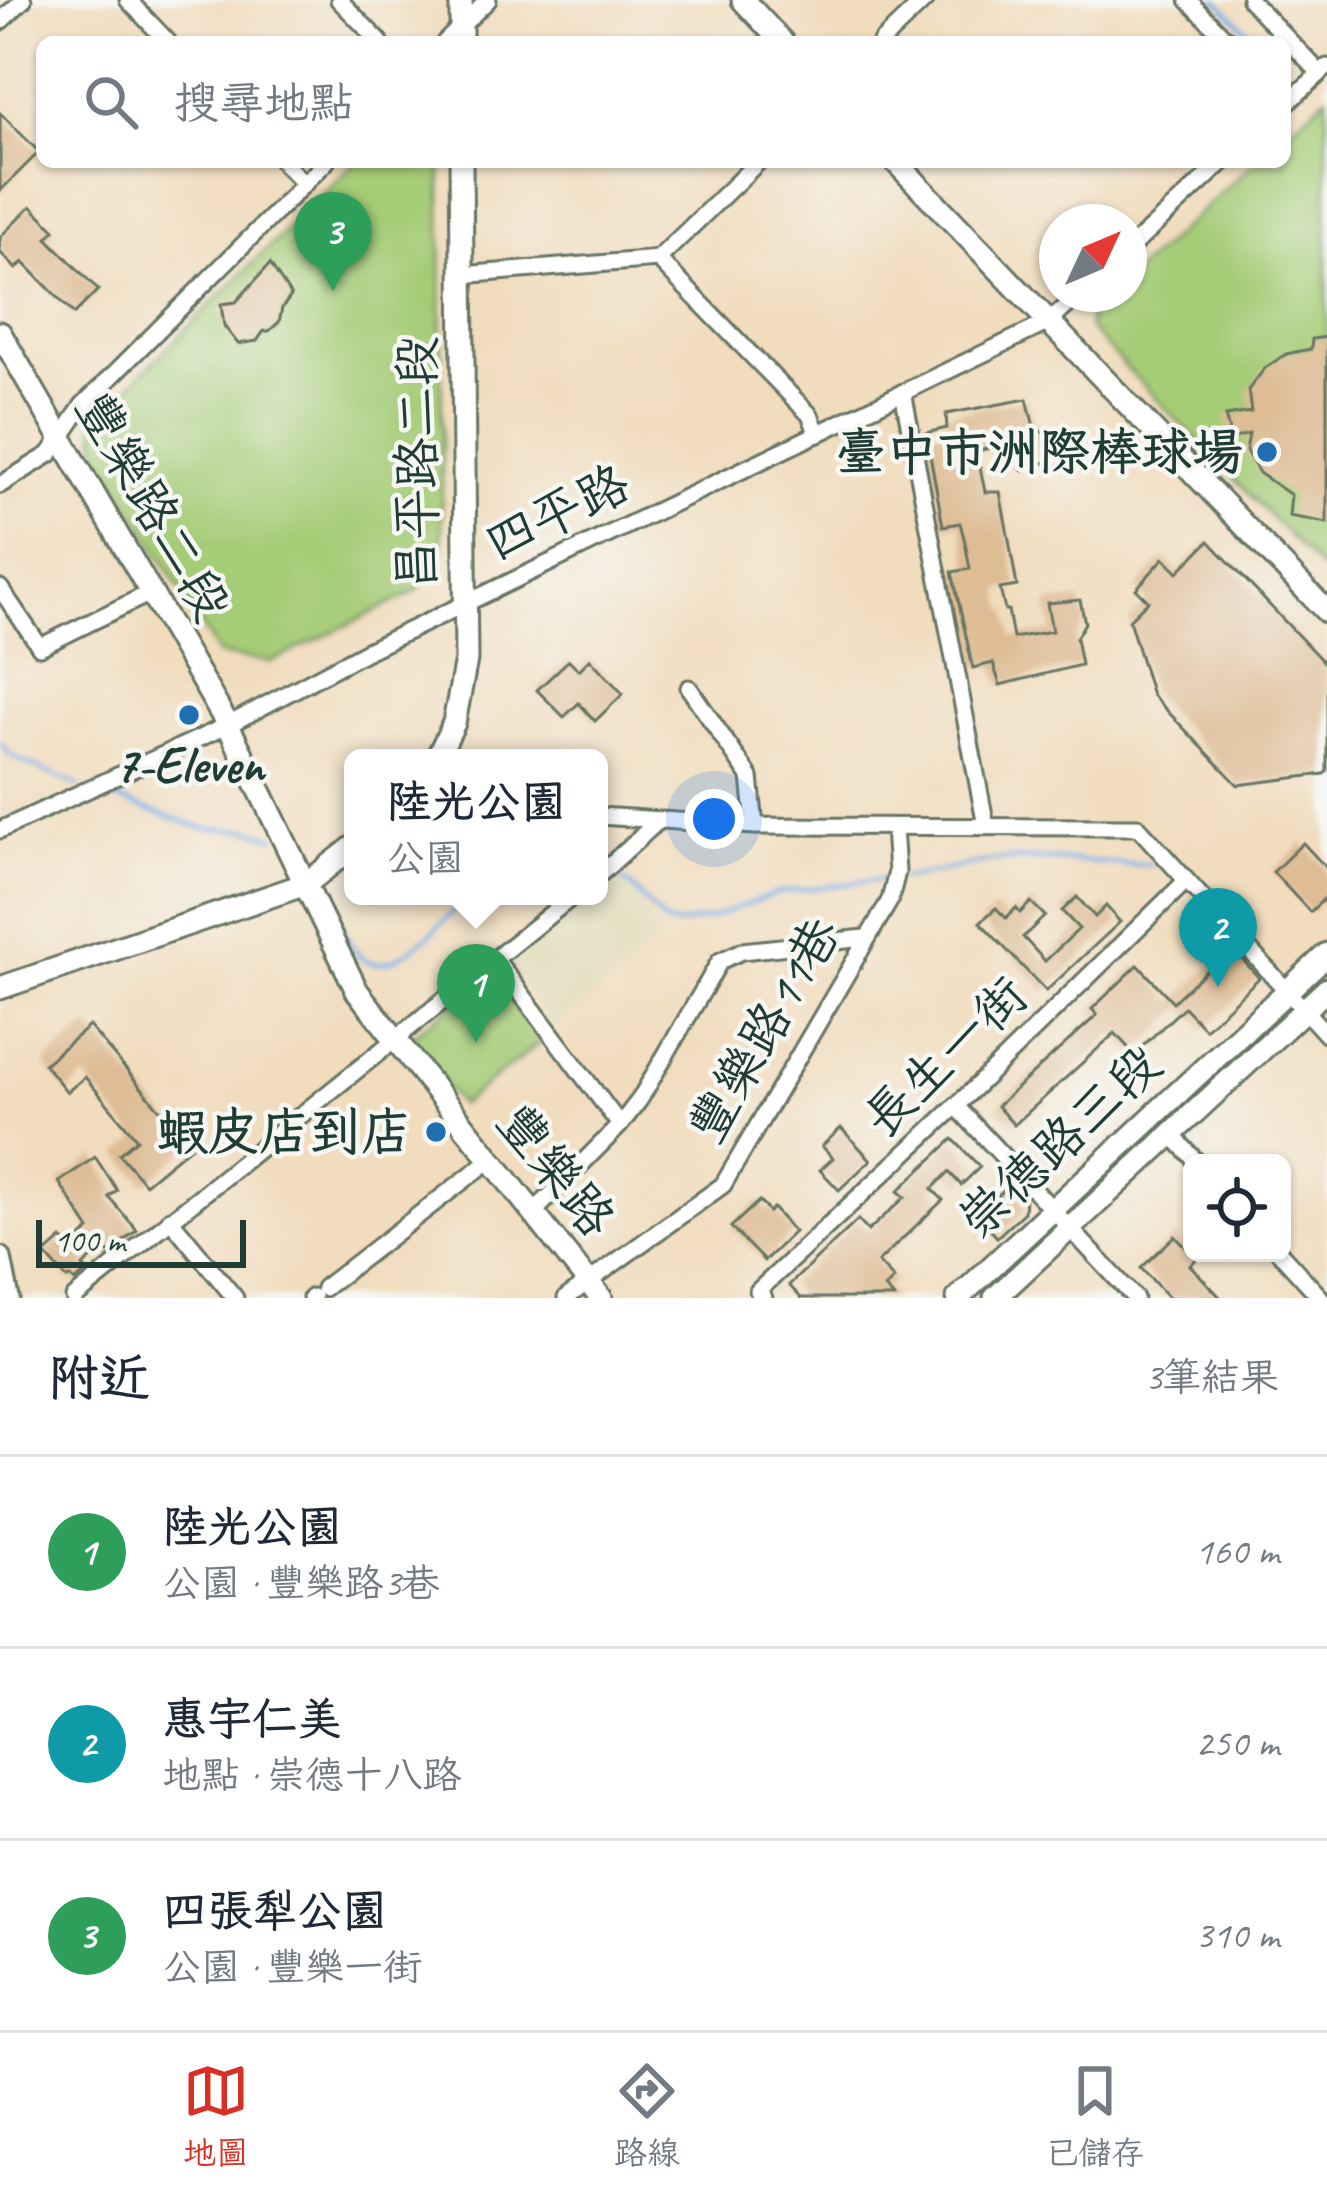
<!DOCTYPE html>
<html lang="zh-TW">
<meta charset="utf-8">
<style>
:root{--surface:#fff;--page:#f6f6f7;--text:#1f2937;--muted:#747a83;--line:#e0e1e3;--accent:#d93025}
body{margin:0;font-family:Caveat,"LXGW WenKai TC",sans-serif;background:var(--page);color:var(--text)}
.controls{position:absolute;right:36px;bottom:36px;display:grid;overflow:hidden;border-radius:18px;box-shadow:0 3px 9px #0004}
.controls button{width:108px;height:108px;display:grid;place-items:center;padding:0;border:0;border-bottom:3px solid var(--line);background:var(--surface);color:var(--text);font:60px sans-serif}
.compass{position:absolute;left:1039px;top:204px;width:108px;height:108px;border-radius:50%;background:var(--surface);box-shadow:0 3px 9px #0004;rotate:46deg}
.scale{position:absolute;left:36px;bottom:30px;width:210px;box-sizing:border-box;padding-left:12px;border:6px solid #1f3d34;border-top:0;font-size:33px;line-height:42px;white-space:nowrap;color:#1f3d34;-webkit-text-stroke:9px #f6f6f2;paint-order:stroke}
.you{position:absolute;left:714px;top:819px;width:42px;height:42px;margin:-30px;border:9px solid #fff;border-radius:50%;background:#1a73e8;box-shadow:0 0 0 18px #1a73e833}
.badge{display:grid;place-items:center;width:78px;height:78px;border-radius:50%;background:var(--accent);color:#fff;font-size:39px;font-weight:700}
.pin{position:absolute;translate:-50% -99px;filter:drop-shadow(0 3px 6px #0008)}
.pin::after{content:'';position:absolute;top:63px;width:42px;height:36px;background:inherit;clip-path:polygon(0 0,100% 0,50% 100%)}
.popup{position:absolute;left:344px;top:749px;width:264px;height:156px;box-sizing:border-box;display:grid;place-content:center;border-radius:18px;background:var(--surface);filter:drop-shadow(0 3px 9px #0005);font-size:39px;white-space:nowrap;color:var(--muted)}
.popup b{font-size:45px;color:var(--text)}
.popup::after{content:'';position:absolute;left:50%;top:100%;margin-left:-24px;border:24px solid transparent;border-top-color:var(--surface)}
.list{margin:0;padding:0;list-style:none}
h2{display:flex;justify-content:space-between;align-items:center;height:156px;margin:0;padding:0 48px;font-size:51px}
h2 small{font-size:39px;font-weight:400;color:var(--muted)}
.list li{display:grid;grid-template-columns:78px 1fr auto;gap:36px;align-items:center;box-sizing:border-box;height:192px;padding:0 48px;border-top:3px solid var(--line)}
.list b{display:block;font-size:45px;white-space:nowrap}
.list p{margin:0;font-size:39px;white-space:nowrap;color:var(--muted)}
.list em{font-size:39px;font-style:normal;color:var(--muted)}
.icon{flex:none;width:66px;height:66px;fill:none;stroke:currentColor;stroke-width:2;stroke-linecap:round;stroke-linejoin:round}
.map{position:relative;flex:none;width:1327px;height:1298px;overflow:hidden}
.search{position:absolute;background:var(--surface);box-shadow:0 3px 9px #0004;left:36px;right:36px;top:36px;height:132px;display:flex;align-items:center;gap:30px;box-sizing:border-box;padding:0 42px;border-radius:18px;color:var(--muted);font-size:45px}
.sheet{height:732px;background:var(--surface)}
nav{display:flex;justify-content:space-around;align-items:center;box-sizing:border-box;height:168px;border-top:3px solid var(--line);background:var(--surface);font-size:33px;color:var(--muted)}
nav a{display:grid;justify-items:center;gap:6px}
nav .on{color:var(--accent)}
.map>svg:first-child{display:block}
.built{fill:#e2dcba}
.green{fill:#a5cc77;stroke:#628456;stroke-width:3}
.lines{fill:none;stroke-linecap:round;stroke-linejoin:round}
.stream{stroke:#76ade5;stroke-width:4.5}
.building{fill:#debc94}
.street-casing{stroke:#687564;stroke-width:21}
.secondary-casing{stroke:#687564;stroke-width:27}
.street{stroke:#fff;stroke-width:15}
.secondary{stroke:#fff;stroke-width:21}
.poi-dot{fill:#1f6fb2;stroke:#f6f6f2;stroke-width:4.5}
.labels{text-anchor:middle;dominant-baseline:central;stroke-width:9;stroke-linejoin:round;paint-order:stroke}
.poi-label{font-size:51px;font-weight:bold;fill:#1f3d34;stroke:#f6f6f2;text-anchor:end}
.street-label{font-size:51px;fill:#1f3d34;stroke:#f6f6f2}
</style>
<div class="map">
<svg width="1327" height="1298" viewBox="0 0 1327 1298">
<rect width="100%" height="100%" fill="#f6f6f2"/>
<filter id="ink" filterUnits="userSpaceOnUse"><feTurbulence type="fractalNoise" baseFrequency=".00833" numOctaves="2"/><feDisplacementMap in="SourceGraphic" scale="24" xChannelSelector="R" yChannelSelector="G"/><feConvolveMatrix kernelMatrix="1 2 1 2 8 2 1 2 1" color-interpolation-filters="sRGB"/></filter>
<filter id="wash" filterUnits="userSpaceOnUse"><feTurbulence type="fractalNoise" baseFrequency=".004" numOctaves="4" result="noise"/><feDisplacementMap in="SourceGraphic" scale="48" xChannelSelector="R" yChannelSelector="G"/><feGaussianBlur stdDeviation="2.7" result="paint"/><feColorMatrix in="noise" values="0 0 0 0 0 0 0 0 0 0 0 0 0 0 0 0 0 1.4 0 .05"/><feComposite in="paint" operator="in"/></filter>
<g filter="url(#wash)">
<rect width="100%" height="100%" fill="#f1dcbd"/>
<!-- built -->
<path class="built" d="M616 879 634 891 652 926 656 943 553 1028 508 960 588 896H599V887L608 880Z"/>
<!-- green -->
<g class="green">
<path d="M1327 96V575L1089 329V314L1111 294H1129V277L1255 162H1285V134Z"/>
<path d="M355 162H441L442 549 417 591 271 662 219 655 97 450 95 420Z"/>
<path d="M485 978 496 980 542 1041 460 1105 412 1045 414 1034Z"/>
</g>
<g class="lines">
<!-- stream -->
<g class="stream">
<path d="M1217 0 1258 42"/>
<path d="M0 743 13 757 78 786"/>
<path d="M95 792 203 828 253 830 274 838"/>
<path d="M295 847 301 850 314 870"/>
<path d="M611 872 630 885 665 923 676 925 708 919 777 893 890 878"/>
<path d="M901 878C933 875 962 865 993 861 1046 855 1098 865 1151 865"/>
<path d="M320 880C333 902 340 928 354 949 382 995 448 916 469 896"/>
</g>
</g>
<g id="blocks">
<!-- building -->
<g class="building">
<path d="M0 113 39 152 0 191Z"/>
<path d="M31 206 55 230 47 238 98 290 74 314 23 262 16 269 0 252V237Z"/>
<path d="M270 264 291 296 282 308 279 322 269 331H264L257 341 238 344 224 326 221 304 236 302Z"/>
<path d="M1327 337V523L1289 516 1291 495 1259 473 1246 451 1249 434 1231 439 1225 416 1251 412 1248 390 1265 368 1286 354 1311 349 1312 339Z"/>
<path d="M1027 399 1034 427 1049 436 1053 460 1022 470 1016 442 977 451 985 492H1000L1009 540 1017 586 1000 589 1005 610H1008L1013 638 1052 631 1047 603 1080 600 1085 623 1076 638 1081 665 1000 685 993 663 973 668 952 572 970 569 965 542 960 523 943 526 926 433 947 428 946 414Z"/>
<path d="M1209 541 1327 666V771L1324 774 1238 785 1152 695 1129 620 1148 601 1136 589 1164 558 1178 572Z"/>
<path d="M590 659 623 694 595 721 579 703 564 717 537 690 569 660 579 670Z"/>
<path d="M1303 843 1327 869V896L1310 912 1273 872Z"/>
<path d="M1077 897 1095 917 1106 906 1120 922 1046 991 980 922 996 908 1006 918 1016 908 1020 913 1031 902 1045 916 1023 937 1045 961 1079 929 1062 911Z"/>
<path d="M1231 947 1259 978 1205 1029 1184 1007 1134 1054 1115 1033 1014 1125 997 1106 1097 1015 1092 1009 1138 965 1173 1002Z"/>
<path d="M89 1026 191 1146 145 1184 119 1154 137 1139 85 1077 67 1092 44 1064Z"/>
<path d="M841 1128 871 1160 839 1190 820 1170 833 1158 822 1146Z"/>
<path d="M953 1139 980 1167 961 1185 949 1172 932 1189 943 1200 878 1262 894 1279 885 1288 894 1298H801L789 1285 858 1220 868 1231 905 1197 898 1191Z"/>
<path d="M95 1157 117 1190 109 1197 137 1230 109 1253 104 1247 83 1266 88 1271 75 1282 70 1277 67 1279 45 1254 62 1239 69 1247 90 1230 59 1182Z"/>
<path d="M1011 1183 1025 1198 1024 1212 997 1237 977 1215Z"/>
<path d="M759 1201 769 1212 773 1208 794 1232 764 1261 731 1227Z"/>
<path d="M1175 1236 1197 1259 1190 1265 1221 1298H1169L1141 1268Z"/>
</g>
</g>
</g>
<g filter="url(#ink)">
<use href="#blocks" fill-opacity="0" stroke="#687564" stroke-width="3"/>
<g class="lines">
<defs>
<g id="street">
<path d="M128 0 168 42"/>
<path d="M339 0 380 42"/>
<path d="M1188 0 1229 42"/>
<path d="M1250 0 1320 73"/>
<path d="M0 22 23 0"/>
<path d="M445 42 488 0"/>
<path d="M881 42 925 0"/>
<path d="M1285 105 1327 67"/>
<path d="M283 162 304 184"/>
<path d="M1129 249 1223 162"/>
<path d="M658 259 810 415 818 434"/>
<path d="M461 275 658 259 758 162"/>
<path d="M903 392 986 826"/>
<path d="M0 485 50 454 83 405 326 162"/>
<path d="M0 588 40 647 152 592"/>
<path d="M689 688 750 777 755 826"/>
<path d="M599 816 755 826 1138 827 1327 1035"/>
<path d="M0 830 228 725 365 652 1049 322 1080 294"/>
<path d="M599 875 657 822"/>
<path d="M496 960 620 1125"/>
<path d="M956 1106 1135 1298"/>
<path d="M1172 1135 1198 1163"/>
<path d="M533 1213 620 1125 640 1099 720 961 742 951 865 938"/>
<path d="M170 1219 235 1298"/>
<path d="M1280 1253 1321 1298"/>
<path d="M324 1288 490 1160"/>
<path d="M74 1298 573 896"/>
<path d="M311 1298 313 1297"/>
<path d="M566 1298 723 1185 890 900 897 872 894 828"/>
<path d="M764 1298 758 1291 956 1106 1186 881"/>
</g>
<g id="secondary">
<path d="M461 0V42"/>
<path d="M743 0 782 42"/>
<path d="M896 162 1327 612"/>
<path d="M0 333 228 725 357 991 601 1298"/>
<path d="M437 758 454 723 466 660 461 162"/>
<path d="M0 988 306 884 353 847"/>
<path d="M0 1258 8 1298"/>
<path d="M958 1298 1327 954"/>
<path d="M995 1298 1327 989"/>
</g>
</defs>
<!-- street casing -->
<use href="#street" class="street-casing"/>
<!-- secondary casing -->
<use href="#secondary" class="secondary-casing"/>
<!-- street -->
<use href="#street" class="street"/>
<!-- secondary -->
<use href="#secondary" class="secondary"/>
</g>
</g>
<!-- markers -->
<g class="poi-dot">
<circle cx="1267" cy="452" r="12"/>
<circle cx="189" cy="715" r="12"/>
<circle cx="436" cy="1132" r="12"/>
</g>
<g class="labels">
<!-- poi labels -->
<g class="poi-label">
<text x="1243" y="452">臺中市洲際棒球場</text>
<text x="189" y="765" text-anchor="middle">7-Eleven</text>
<text x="412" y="1132">蝦皮店到店</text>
</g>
<!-- street labels -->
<g class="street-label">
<text transform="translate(417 463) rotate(-90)">昌平路二段</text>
<text transform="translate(153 506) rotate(60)">豐樂路二段</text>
<text transform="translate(557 513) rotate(-26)">四平路</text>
<text transform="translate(764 1030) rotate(-60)">豐樂路11巷</text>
<text transform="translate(945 1057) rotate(-44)">長生一街</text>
<text transform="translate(1059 1142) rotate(-43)">崇德路三段</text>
<text transform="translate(556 1170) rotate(51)">豐樂路</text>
</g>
</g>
</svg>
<div class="controls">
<button><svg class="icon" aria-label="locate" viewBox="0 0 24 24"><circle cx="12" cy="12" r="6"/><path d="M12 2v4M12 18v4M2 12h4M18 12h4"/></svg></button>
</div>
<svg class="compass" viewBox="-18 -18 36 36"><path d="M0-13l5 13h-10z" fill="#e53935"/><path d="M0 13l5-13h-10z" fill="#747a83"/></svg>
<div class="scale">100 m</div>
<div class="you"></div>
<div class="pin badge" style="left:476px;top:1043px;background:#2e9e5b">1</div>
<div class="popup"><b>陸光公園</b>公園</div>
<div class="pin badge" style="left:1218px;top:987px;background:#0f9aa8">2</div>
<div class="pin badge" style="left:333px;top:291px;background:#2e9e5b">3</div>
<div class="search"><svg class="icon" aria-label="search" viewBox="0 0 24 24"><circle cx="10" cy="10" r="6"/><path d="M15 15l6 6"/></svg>搜尋地點</div>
</div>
<section class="sheet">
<h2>附近<small>3筆結果</small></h2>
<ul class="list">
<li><span class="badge" style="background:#2e9e5b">1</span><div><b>陸光公園</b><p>公園 · 豐樂路3巷</p></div><em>160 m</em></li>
<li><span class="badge" style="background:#0f9aa8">2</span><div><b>惠宇仁美</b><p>地點 · 崇德十八路</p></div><em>250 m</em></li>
<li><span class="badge" style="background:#2e9e5b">3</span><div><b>四張犁公園</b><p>公園 · 豐樂一街</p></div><em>310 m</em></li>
</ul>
</section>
<nav>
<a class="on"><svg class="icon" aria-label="map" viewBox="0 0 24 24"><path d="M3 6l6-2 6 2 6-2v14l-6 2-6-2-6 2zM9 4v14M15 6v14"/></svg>地圖</a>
<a><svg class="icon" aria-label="directions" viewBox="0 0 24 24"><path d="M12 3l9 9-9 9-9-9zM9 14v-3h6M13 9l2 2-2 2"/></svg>路線</a>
<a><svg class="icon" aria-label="saved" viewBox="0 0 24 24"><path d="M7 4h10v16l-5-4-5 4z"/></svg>已儲存</a>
</nav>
